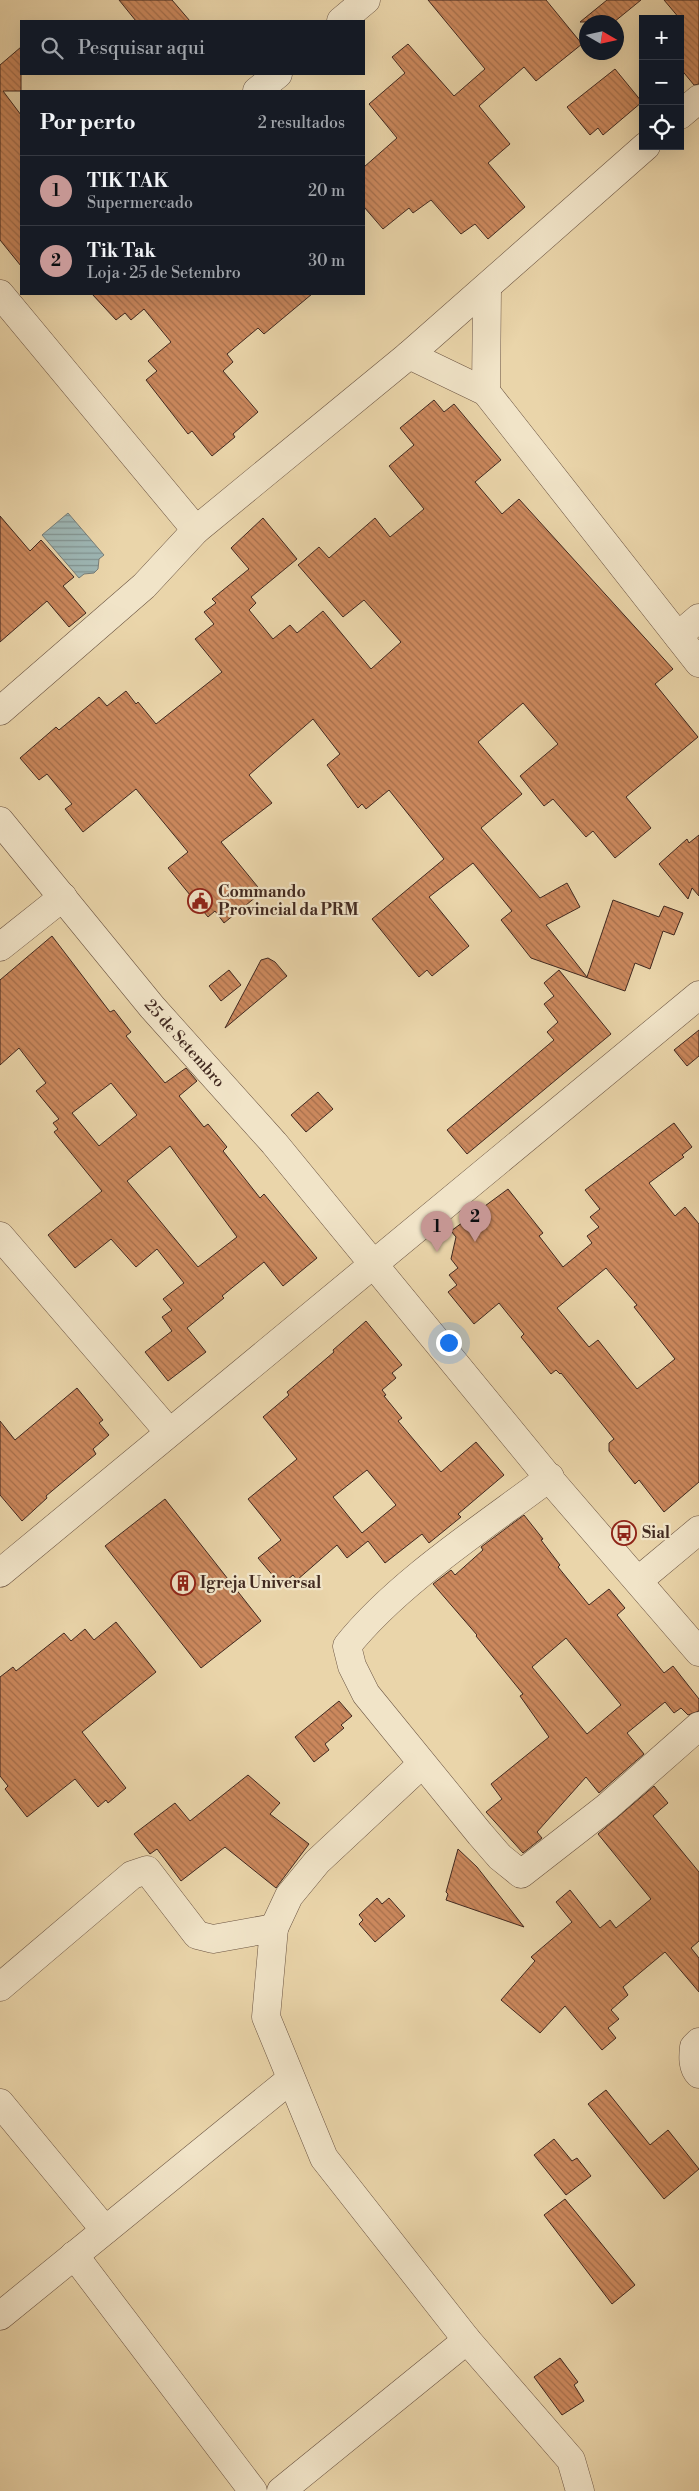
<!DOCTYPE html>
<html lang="pt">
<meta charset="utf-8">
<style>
:root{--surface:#171b24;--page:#20242c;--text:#f1f3f6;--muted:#9ea1a6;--line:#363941;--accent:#c59692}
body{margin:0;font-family:"Libre Bodoni",serif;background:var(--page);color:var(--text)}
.controls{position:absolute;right:15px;top:15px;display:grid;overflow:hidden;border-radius:0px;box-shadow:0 5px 20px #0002}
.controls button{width:45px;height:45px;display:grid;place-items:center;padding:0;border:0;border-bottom:1px solid var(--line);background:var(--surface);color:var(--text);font:25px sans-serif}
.compass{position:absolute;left:579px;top:15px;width:45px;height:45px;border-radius:50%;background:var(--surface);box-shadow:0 5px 20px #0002;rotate:99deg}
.you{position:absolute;left:448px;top:1342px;width:18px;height:18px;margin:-12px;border:4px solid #fff;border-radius:50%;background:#1a73e8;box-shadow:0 0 0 8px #1a73e833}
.badge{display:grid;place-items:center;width:32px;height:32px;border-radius:50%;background:var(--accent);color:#111;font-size:16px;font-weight:700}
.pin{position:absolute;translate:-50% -41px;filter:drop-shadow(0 1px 2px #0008)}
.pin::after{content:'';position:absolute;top:26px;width:18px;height:15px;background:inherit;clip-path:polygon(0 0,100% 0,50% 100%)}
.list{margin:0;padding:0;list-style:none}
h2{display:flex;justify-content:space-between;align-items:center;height:65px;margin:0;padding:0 20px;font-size:21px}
h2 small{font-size:16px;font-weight:400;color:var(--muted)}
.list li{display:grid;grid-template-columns:32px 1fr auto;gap:15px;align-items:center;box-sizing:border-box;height:70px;padding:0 20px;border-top:1px solid var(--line)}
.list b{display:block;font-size:19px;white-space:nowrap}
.list p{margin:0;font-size:16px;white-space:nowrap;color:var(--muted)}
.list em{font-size:16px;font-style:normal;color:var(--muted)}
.icon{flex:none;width:28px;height:28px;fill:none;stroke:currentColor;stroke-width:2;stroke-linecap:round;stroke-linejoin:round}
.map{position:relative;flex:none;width:699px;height:2491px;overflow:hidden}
.search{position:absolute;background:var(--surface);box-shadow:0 5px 20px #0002;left:20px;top:20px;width:345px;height:55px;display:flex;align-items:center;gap:12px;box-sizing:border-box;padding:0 18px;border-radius:0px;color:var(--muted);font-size:19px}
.panel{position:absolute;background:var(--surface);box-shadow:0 5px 20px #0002;left:20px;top:90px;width:345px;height:205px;border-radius:0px}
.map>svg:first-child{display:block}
.water{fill:url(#water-rules);stroke:#787e79}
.building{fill:url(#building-back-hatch);stroke:#412920;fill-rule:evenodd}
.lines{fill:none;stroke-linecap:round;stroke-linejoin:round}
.minor-casing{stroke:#6b5442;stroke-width:29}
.minor{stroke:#f1e4c8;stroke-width:28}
.labels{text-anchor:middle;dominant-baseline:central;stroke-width:4.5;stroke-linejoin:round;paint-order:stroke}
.poi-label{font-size:16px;font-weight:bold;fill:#412920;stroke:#f1e4c8;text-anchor:start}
.street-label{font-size:16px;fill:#412920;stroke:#f1e4c8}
</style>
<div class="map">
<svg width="699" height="2491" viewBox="0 0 699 2491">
<defs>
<pattern id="water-rules" width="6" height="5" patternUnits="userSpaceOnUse" patternTransform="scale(1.25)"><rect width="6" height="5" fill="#9db6b4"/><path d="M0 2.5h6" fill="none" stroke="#829492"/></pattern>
<pattern id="building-back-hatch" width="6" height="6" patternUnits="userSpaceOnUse" patternTransform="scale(1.25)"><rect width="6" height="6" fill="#cb885d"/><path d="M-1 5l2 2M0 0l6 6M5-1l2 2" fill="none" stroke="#a66f4c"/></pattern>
</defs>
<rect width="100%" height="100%" fill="#ead5aa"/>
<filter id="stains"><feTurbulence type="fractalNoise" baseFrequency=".004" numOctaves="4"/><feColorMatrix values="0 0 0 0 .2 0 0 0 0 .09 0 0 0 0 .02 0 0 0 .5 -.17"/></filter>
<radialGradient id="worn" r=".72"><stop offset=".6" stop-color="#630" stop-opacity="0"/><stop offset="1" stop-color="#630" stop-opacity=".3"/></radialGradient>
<!-- water -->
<path class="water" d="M68 513 104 555 99 559 98 569 94 573 84 574 79 578 42 535Z"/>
<!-- building -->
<g class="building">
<path d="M119 0H172L190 21H136Z"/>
<path d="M428 0H546L582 44 536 81 524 67 479 106 510 144 488 163 525 207 488 239 475 224 461 234 431 200 413 213 409 208 383 229 364 207V167L397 138 369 104 405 73 392 57 408 44 454 96 485 69Z"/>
<path d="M607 0H641L614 22H580Z"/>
<path d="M664 0H699V84L694 85 680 68V19Z"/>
<path d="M21 47V91H3L21 115V266L0 240V65Z"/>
<path d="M615 69 642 102 603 135 598 128 590 135 567 107Z"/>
<path d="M92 294H312L264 334 258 328 227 354 233 362 223 371 258 412 233 434 235 437 212 456 192 431 188 434 146 380 157 371 148 361 171 342 144 309 131 320 125 313 116 320Z"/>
<path d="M434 400 444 412 454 404 501 460 475 482 502 514 519 499 673 669 655 684 698 737 626 797 651 828 615 858 593 831 586 837 553 799 544 806 520 776 558 744 523 703 478 742 522 794 481 828 540 898 567 883 580 907 546 925 587 977 613 900 659 917 664 906 683 913 674 935 663 931 650 969 635 963 625 991 531 958 501 920 512 911 473 863 429 897 469 946 432 976 427 970 419 977 372 919 444 859 389 790 366 809 362 804 358 808 327 765 340 754 313 719 249 775 272 803 221 842 262 892 224 923 215 911 208 917 168 868 188 852 136 789 83 832 65 809 72 804 47 774 39 780 20 758 56 727 59 730 99 697 107 706 126 691 136 704 138 702 156 724 222 672 195 639 214 624 204 612 216 603 212 599 249 569 231 548 263 518 297 559 251 597 256 603 249 610 273 639 290 625 297 633 323 611 371 669 401 642 364 600 343 617 298 565 319 547 329 558 375 518 390 537 424 509 389 466 414 445 400 428Z"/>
<path d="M0 516 30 551 41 540 74 577 63 586 86 613 69 627 47 601 0 642Z"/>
<path d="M699 835V896L692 888 688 899 659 864 687 839 689 843Z"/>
<path d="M52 936 110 1012 114 1010 131 1032 126 1036 165 1083 186 1068 197 1081 179 1096 204 1127 208 1124 227 1147 223 1151 260 1198 264 1194 317 1258 283 1286 264 1262 222 1296 224 1298 187 1328 206 1352 168 1381 145 1352 172 1331 162 1317 172 1310 163 1299 184 1283 157 1249 136 1267 111 1239 75 1268 48 1235 102 1191 54 1132 58 1129 53 1123 59 1119 36 1091 46 1083 19 1048 0 1065V980ZM111 1083 137 1115 99 1146 72 1113ZM170 1146 237 1237 198 1267 127 1181Z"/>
<path d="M268 958 275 962 287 976 225 1028 261 960Z"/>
<path d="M229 970 241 985 221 1001 209 986Z"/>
<path d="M559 970 611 1034 467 1154 447 1130 554 1040 547 1032 558 1022 544 1004 554 996 544 983Z"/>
<path d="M699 1030V1056L687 1066 674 1050Z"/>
<path d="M318 1092 333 1109 306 1132 291 1115Z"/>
<path d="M674 1123 692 1147 682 1155 684 1157 649 1183 675 1216 685 1207 699 1224V1482L664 1512 639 1480 635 1484 609 1451V1443L614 1439 561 1373 560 1374 556 1370 551 1374 521 1337 524 1334 499 1303 474 1324 448 1292 457 1285 449 1275 458 1268 451 1259 456 1237 451 1231 508 1189 543 1233 539 1236 563 1267 592 1243 587 1236 599 1227 590 1217 600 1209 585 1190ZM606 1268 637 1305 634 1307 675 1359 637 1389 598 1340 589 1347 557 1308Z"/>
<path d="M366 1321 402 1365 392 1373 396 1378 382 1390 386 1395 384 1396 402 1418 398 1421 441 1472 476 1442 504 1475 458 1514 461 1517 429 1543 422 1534 385 1563 368 1541 347 1558 337 1545 297 1580 293 1575 281 1585 258 1558 281 1540 248 1499 297 1459 263 1417 289 1395 287 1392 334 1352 333 1350ZM367 1470 396 1505 362 1533 333 1497Z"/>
<path d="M77 1388 103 1420 99 1423 109 1435 93 1449 96 1454 46 1496 47 1498 22 1521 0 1495V1421L15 1440Z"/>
<path d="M165 1499 261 1621 201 1668 105 1546Z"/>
<path d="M524 1515 543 1539 541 1540 560 1565 558 1567 589 1605 609 1589 625 1608 617 1615 664 1673 673 1666 699 1699V1711L688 1715 681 1708 674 1713 665 1702 627 1733 644 1754 599 1793 586 1777 537 1832 542 1838 523 1853 486 1812 502 1799 491 1784 549 1737 520 1696 523 1694 476 1636 477 1635 433 1584 451 1570 455 1575 483 1550 481 1547ZM566 1638 621 1705 587 1734 532 1667Z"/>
<path d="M116 1622 156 1672 82 1732 126 1788 108 1803 106 1800 98 1807 75 1779 27 1817 5 1789 8 1786 0 1776V1677L13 1667 16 1671 64 1633 71 1641 85 1629 94 1640Z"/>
<path d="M339 1701 352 1716 341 1725 344 1728 325 1744 329 1750 314 1762 295 1737Z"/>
<path d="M248 1775 280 1803 270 1814 309 1844 276 1888 225 1847 181 1881 157 1849 150 1854 134 1834 175 1803 190 1821Z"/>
<path d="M654 1786 668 1803 653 1816 699 1872V1941L691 1948 699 1958V1992L665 1952 623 1987 628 1995 611 2010 619 2019 608 2028 616 2038 602 2050 565 2006 540 2033 501 2000 535 1961 531 1957 572 1922 556 1902 570 1890 600 1928 610 1920 616 1928 651 1899 598 1834Z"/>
<path d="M458 1849 477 1867 524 1927 446 1900 448 1894 446 1892Z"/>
<path d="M377 1898 382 1904 389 1898 405 1916 375 1942 359 1924 363 1920 359 1915Z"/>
<path d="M606 2090 650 2145 668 2130 699 2169 664 2199 588 2104Z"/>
<path d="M554 2139 572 2161 577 2158 591 2176 566 2195 534 2155Z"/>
<path d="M565 2199 635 2285 612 2304 544 2215Z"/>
<path d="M560 2358 578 2382 574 2385 584 2401 562 2415 534 2377Z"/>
</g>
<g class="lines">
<defs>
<g id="minor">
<path d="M341 21 366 0"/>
<path d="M257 91 278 74"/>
<path d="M680 115 699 99"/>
<path d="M0 294 196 530"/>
<path d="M409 355 486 392 699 663"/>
<path d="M486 392 487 288"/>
<path d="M678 636 699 618"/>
<path d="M0 711 144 586 196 530 409 355 646 146"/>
<path id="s1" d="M0 821 152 1007 274 1143 553 1483 699 1652"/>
<path d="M0 947 63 897"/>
<path d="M0 1236 169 1432"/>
<path d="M550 1477C485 1526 397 1583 347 1646L352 1666 366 1694 480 1834 500 1857 521 1874 607 1807 699 1726"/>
<path d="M0 1573 699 995"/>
<path d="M639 1580 699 1530"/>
<path d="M274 1928 289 1896 317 1862 421 1765"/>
<path d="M0 1987 132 1875 147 1870 197 1935 213 1939 274 1928 266 2017 324 2158 467 2340 571 2460 580 2491"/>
<path d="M699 2042 694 2047C693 2056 692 2067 699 2074"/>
<path d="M0 2103 105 2230"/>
<path d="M74 2255 253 2491"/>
<path d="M0 2316 291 2079"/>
<path d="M281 2491 467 2340"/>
</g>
</defs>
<!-- minor casing -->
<use href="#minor" class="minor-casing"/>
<!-- minor -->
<use href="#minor" class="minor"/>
</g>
<!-- icons -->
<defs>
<symbol id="civic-ring" viewBox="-11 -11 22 22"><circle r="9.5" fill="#f1e4c8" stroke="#8f2418" stroke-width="1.5"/><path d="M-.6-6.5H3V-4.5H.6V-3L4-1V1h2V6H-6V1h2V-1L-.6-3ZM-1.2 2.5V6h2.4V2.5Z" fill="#8f2418"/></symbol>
<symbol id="bus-ring" viewBox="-11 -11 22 22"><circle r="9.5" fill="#f1e4c8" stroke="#8f2418" stroke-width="1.5"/><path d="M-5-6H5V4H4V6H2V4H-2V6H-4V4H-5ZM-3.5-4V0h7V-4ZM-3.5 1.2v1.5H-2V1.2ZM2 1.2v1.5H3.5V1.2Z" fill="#8f2418"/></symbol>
<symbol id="building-ring" viewBox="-11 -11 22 22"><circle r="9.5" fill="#f1e4c8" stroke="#8f2418" stroke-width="1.5"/><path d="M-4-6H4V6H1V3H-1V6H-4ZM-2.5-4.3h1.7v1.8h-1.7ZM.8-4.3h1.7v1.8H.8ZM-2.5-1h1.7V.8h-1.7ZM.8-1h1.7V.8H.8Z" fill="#8f2418"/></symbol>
</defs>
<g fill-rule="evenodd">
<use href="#civic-ring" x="186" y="887" width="28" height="28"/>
<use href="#bus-ring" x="610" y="1519" width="28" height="28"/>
<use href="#building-ring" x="169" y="1569" width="28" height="28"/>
</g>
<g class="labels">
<!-- poi labels -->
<g class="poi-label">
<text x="218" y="892">Commando<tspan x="218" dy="18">Provincial da PRM</tspan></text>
<text x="642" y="1533">Sial</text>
<text x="200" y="1583">Igreja Universal</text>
</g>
<!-- street labels -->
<g class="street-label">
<text stroke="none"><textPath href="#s1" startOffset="289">25 de Setembro</textPath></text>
</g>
</g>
<rect width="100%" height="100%" filter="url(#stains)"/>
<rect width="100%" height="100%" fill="url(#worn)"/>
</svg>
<div class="controls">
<button>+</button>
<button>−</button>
<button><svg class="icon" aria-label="locate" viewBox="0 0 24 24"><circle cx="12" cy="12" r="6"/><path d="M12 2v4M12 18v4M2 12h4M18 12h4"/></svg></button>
</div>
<svg class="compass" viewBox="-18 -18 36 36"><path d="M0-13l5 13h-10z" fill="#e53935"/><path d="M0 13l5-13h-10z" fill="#9ea1a6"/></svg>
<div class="you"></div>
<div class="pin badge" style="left:437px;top:1252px">1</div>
<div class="pin badge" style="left:475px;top:1242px">2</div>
<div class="search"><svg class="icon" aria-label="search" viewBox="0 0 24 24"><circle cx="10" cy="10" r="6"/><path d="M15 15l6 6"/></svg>Pesquisar aqui</div>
<section class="panel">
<h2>Por perto<small>2 resultados</small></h2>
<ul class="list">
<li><span class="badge">1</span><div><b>TIK TAK</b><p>Supermercado</p></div><em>20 m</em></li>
<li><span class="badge">2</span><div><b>Tik Tak</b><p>Loja · 25 de Setembro</p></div><em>30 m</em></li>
</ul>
</section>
</div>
